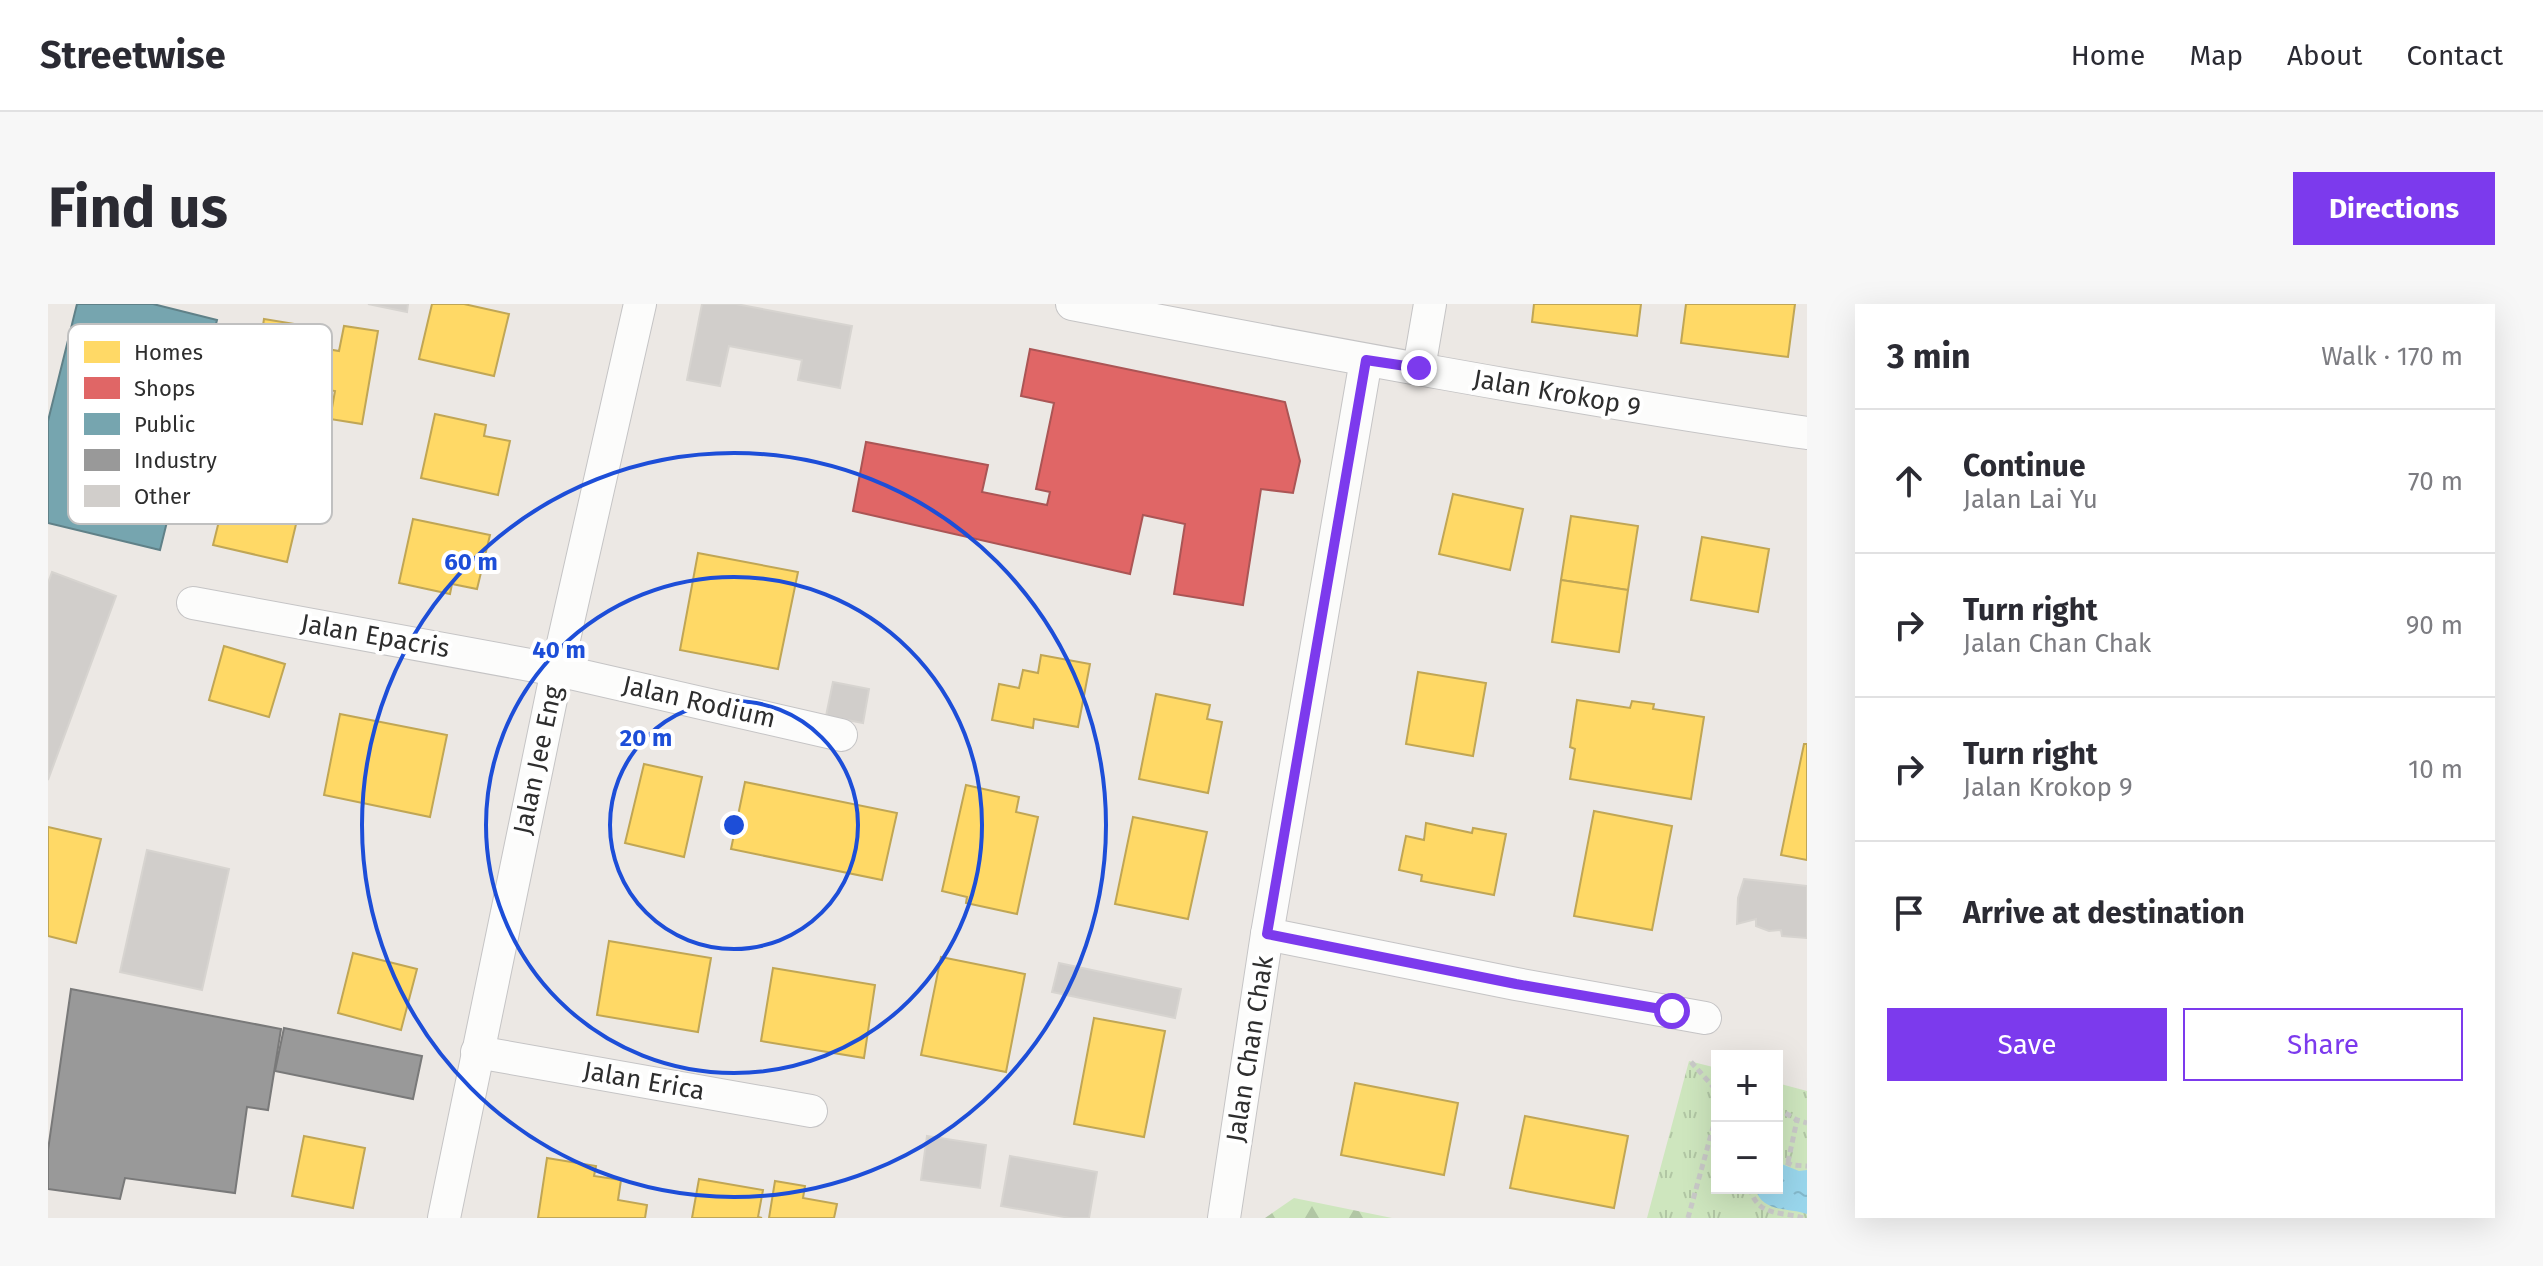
<!DOCTYPE html>
<meta charset="utf-8">
<style>
:root{--surface:#fff;--page:#f7f7f7;--text:#2b2b33;--muted:#7c7c81;--line:#e1e1e2;--accent:#7c3aed}
body{margin:0;font-family:"Fira Sans",sans-serif;background:var(--page);color:var(--text)}
.controls{position:absolute;right:24px;bottom:24px;display:grid;overflow:hidden;border-radius:0px;box-shadow:0 8px 32px #0002}
.controls button{width:72px;height:72px;display:grid;place-items:center;padding:0;border:0;border-bottom:2px solid var(--line);background:var(--surface);color:var(--text);font:40px sans-serif}
.stop{position:absolute;width:24px;height:24px;margin:-18px;border:6px solid #7c3aed;border-radius:50%;background:#fff}
.stop.end{background:#7c3aed;border-color:#fff;box-shadow:0 2px 8px #0008}
.list{margin:0;padding:0;list-style:none}
h2{display:flex;justify-content:space-between;align-items:center;height:104px;margin:0;padding:0 32px;font-size:34px}
h2 small{font-size:26px;font-weight:400;color:var(--muted)}
.list li{display:grid;grid-template-columns:52px 1fr auto;gap:24px;align-items:center;box-sizing:border-box;height:144px;padding:0 32px;border-top:2px solid var(--line)}
.list b{display:block;font-size:30px;white-space:nowrap}
.list p{margin:0;font-size:26px;white-space:nowrap;color:var(--muted)}
.list em{font-size:26px;font-style:normal;color:var(--muted)}
.actions{display:flex;gap:16px;padding:24px 32px}
.actions a{flex:1;padding:18px 0;border:2px solid var(--accent);border-radius:0px;text-align:center;font-size:28px;color:var(--accent)}
.actions .main{background:var(--accent);color:#fff}
.icon{flex:none;width:44px;height:44px;fill:none;stroke:currentColor;stroke-width:2;stroke-linecap:round;stroke-linejoin:round}
.map{position:relative;flex:none;width:1759px;height:914px;overflow:hidden;border-radius:0px}
header{display:flex;align-items:center;gap:48px;box-sizing:border-box;height:112px;padding:0 40px;background:var(--surface);border-bottom:2px solid var(--line)}
header strong{font-size:38px}
nav{display:flex;gap:44px;margin-inline-start:auto;font-size:28px}
.intro{display:flex;align-items:center;justify-content:space-between;box-sizing:border-box;height:192px;padding:0 48px}
h1{margin:0;font-size:56px}
.button{padding:20px 36px;border-radius:0px;background:var(--accent);color:#fff;font-size:28px;font-weight:700}
main{display:flex;gap:48px;padding:0 48px}
aside{flex:1;background:var(--surface);border-radius:0px;box-shadow:0 8px 32px #0002}
.map>svg:first-child{display:block}
.forest{fill:url(#forest-firs)}
.park{fill:url(#park-tufts)}
.water{fill:url(#water-ripples)}
.homes{fill:#ffd966;stroke:#c0a655;stroke-width:2}
.shops{fill:#e06666;stroke:#ab5555;stroke-width:2}
.public{fill:#76a5af;stroke:#608188;stroke-width:2}
.industry{fill:#999;stroke:#797979;stroke-width:2}
.building{fill:#d1cecb;stroke:#d7d4d0;stroke-width:2}
.lines{fill:none;stroke-linecap:round;stroke-linejoin:round}
.street-casing{stroke:#c5c4c5;stroke-width:34}
.path{stroke:#c9c9c8;stroke-width:5;stroke-dasharray:6 4;stroke-linecap:butt}
.street{stroke:#fcfcfb;stroke-width:32}
.route{stroke:#7c3aed;stroke-width:10}
.ring{fill:none;stroke:#1d4ed8;stroke-width:4}
.labels{text-anchor:middle;dominant-baseline:central;stroke-width:8;stroke-linejoin:round;paint-order:stroke}
.street-label{font-size:26px;fill:#2e2e2e;stroke:#fff}
.key{fill:#fff;stroke:#c0c0c0;stroke-width:2}
.key-label{font-size:22px;fill:#2e2e2e}
.centre{fill:#1d4ed8;stroke:#fff;stroke-width:4}
.ring-label{font-size:24px;text-anchor:middle;font-weight:bold;fill:#1d4ed8;stroke:#fff;stroke-width:8;stroke-linejoin:round;paint-order:stroke}
</style>
<header>
<strong>Streetwise</strong>
<nav><a>Home</a><a>Map</a><a>About</a><a>Contact</a></nav>
</header>
<div class="intro"><h1>Find us</h1><a class="button">Directions</a></div>
<main>
<div class="map">
<svg width="1759" height="914" viewBox="0 0 1759 914">
<defs>
<pattern id="forest-firs" width="22" height="20" patternUnits="userSpaceOnUse" patternTransform="scale(2)"><rect width="22" height="20" fill="#cee6be"/><path d="M5 1l3.5 6h-7zM16 11l3.5 6h-7z" fill="#b1c6a4"/></pattern>
<pattern id="park-tufts" width="24" height="20" patternUnits="userSpaceOnUse" patternTransform="scale(2)"><rect width="24" height="20" fill="#cee6be"/><path d="M3 7l-1-3M5 7V3M7 7l1-3M15 17l-1-3M17 17v-4M19 17l1-3" fill="none" stroke="#b1c6a4"/></pattern>
<pattern id="water-ripples" width="26" height="14" patternUnits="userSpaceOnUse" patternTransform="scale(2)"><rect width="26" height="14" fill="#99d6ec"/><path d="M2 4q2-2 4 0t4 0M15 11q2-2 4 0t4 0" fill="none" stroke="#84b8cb"/></pattern>
</defs>
<rect width="100%" height="100%" fill="#ece8e4"/>
<!-- forest -->
<path class="forest" d="M1246 894 1344 914H1217Z"/>
<!-- park -->
<path class="park" d="M1641 757 1669 764V884H1729V779L1759 787V914H1599Z"/>
<!-- water -->
<path class="water" d="M1729 858 1751 867 1759 866V910C1739 903 1714 909 1707 884H1729Z"/>
<!-- homes -->
<g class="homes">
<path d="M384 0H416L461 10 446 72 371 55Z"/>
<path d="M1486 0H1593L1589 32 1484 18Z"/>
<path d="M1638 0H1747L1740 53 1633 39Z"/>
<path d="M216 15 259 22 256 41 291 47 296 22 330 27 314 120 282 115 287 87 247 81 243 106 203 99Z"/>
<path d="M387 110 438 121 436 132 462 137 450 191 373 174Z"/>
<path d="M181 177 254 195 239 258 165 241Z"/>
<path d="M1405 190 1475 205 1462 266 1391 250Z"/>
<path d="M1523 212 1590 222 1580 286 1513 276Z"/>
<path d="M365 215 442 231 429 285 404 280 402 290 351 279Z"/>
<path d="M1654 233 1721 245 1710 308 1643 296Z"/>
<path d="M650 249 750 268 730 365 632 346Z"/>
<path d="M1513 276 1580 286 1571 348 1504 338Z"/>
<path d="M176 342 237 360 221 413 161 396Z"/>
<path d="M993 351 1042 360 1030 423 986 415 985 424 944 416 951 380 971 384 975 366 990 369Z"/>
<path d="M1370 368 1438 379 1425 452 1358 440Z"/>
<path d="M1108 390 1162 401 1159 415 1174 418 1160 489 1091 475Z"/>
<path d="M1529 396 1582 404 1584 397 1606 400 1605 405 1656 413 1643 495 1522 475 1527 445 1522 443Z"/>
<path d="M292 410 399 431 382 513 276 491Z"/>
<path d="M1756 440H1759V556L1733 551Z"/>
<path d="M596 460 654 473 636 553 577 539Z"/>
<path d="M697 478 849 509 834 576 683 545Z"/>
<path d="M918 481 971 493 968 508 990 513 969 610 918 599 919 593 894 587Z"/>
<path d="M1546 507 1624 522 1604 626 1526 612Z"/>
<path d="M1085 513 1159 528 1140 615 1067 600Z"/>
<path d="M1378 519 1424 529 1425 524 1458 530 1446 591 1373 577 1374 571 1351 566 1358 532 1376 536Z"/>
<path d="M0 523 53 535 28 639 0 632Z"/>
<path d="M561 637 663 654 650 728 549 711Z"/>
<path d="M305 649 369 665 353 726 290 709Z"/>
<path d="M893 653 977 670 958 768 873 751Z"/>
<path d="M725 664 827 681 816 754 713 737Z"/>
<path d="M1046 714 1117 727 1096 833 1026 820Z"/>
<path d="M1307 779 1410 799 1396 871 1293 851Z"/>
<path d="M1477 812 1580 832 1566 904 1462 884Z"/>
<path d="M256 832 317 844 305 904 244 892Z"/>
<path d="M499 854 548 862 546 872 573 876 570 896 599 901 597 914H490Z"/>
<path d="M651 875 715 886 710 913 714 914H644Z"/>
<path d="M727 877 757 882 755 894 789 900 786 914H721Z"/>
</g>
<!-- shops -->
<path class="shops" d="M982 45 1237 98 1252 157 1245 189 1213 185 1195 301 1126 290 1137 220 1095 211 1082 270 805 207 818 138 940 161 934 188 999 201 1002 188 988 185 1006 99 973 92Z"/>
<!-- public -->
<path class="public" d="M29 0H105L169 16 112 246 0 219V117Z"/>
<!-- industry -->
<g class="industry">
<path d="M23 685 233 725 220 806 199 803 187 889 77 874 72 895 0 885V846Z"/>
<path d="M236 724 374 752 365 795 227 767Z"/>
</g>
<!-- building -->
<g class="building">
<path d="M320 0H360L359 8Z"/>
<path d="M654 0H688L804 22 792 84 750 76 754 56 681 42 672 82 639 76Z"/>
<path d="M4 268 68 292 0 476V279Z"/>
<path d="M785 378 821 385 815 419 778 412Z"/>
<path d="M99 546 181 565 154 686 72 668Z"/>
<path d="M1696 575 1759 582V634L1734 632 1733 626 1721 627 1708 622V615L1689 620 1690 594Z"/>
<path d="M1011 659 1133 685 1127 714 1004 688Z"/>
<path d="M879 832 938 841 932 884 873 876Z"/>
<path d="M962 852 1049 868 1041 914H1022L953 902Z"/>
</g>
<g class="lines">
<defs>
<g id="street">
<path d="M1024 0C1268 47 1513 93 1759 129"/>
<path d="M1371 64 1382 0"/>
<path d="M145 299 509 366 793 431"/>
<path d="M1219 630 1468 680 1657 714"/>
<path d="M429 748 763 807"/>
<path d="M396 914 509 366 592 0"/>
<path d="M1176 914 1219 630 1318 56"/>
</g>
</defs>
<!-- street casing -->
<use href="#street" class="street-casing"/>
<!-- path -->
<g class="path">
<path d="M1643 758 1669 787"/>
<path d="M1729 804 1749 816 1759 819"/>
<path d="M1729 854 1744 861 1759 862"/>
<path d="M1740 858 1749 816"/>
<path d="M1702 884C1709 913 1733 907 1755 914"/>
<path d="M1640 914 1669 809"/>
</g>
<!-- street -->
<use href="#street" class="street"/>
</g>
<g class="lines">
<!-- route -->
<path class="route" d="M1371 64 1318 56 1219 630 1468 680 1624 707"/>
</g>
<!-- distance rings -->
<g class="ring">
<circle cx="686" cy="521" r="124"/>
<circle cx="686" cy="521" r="248"/>
<circle cx="686" cy="521" r="372"/>
</g>
<g class="labels">
<!-- street labels -->
<g class="street-label">
<text transform="translate(1509 89) rotate(10)">Jalan Krokop 9</text>
<text transform="translate(327 332) rotate(10)">Jalan Epacris</text>
<text transform="translate(651 398) rotate(13)">Jalan Rodium</text>
<text transform="translate(490 456) rotate(-78)">Jalan Jee Eng</text>
<text transform="translate(1202 745) rotate(-81)">Jalan Chan Chak</text>
<text transform="translate(596 777) rotate(10)">Jalan Erica</text>
</g>
</g>
<!-- legend -->
<rect x="20" y="20" width="264" height="200" rx="12" class="key"/>
<rect x="36" y="37" width="36" height="22" fill="#ffd966"/>
<rect x="36" y="73" width="36" height="22" fill="#e06666"/>
<rect x="36" y="109" width="36" height="22" fill="#76a5af"/>
<rect x="36" y="145" width="36" height="22" fill="#999"/>
<rect x="36" y="181" width="36" height="22" fill="#d1cecb"/>
<g class="key-label">
<text x="86" y="56">Homes</text>
<text x="86" y="92">Shops</text>
<text x="86" y="128">Public</text>
<text x="86" y="164">Industry</text>
<text x="86" y="200">Other</text>
</g>
<circle cx="686" cy="521" r="12" class="centre"/>
<g class="ring-label">
<text x="423" y="266">60 m</text>
<text x="511" y="354">40 m</text>
<text x="598" y="442">20 m</text>
</g>
</svg>
<div class="controls">
<button>+</button>
<button>−</button>
</div>
<div class="stop" style="left:1624px;top:707px"></div>
<div class="stop end" style="left:1371px;top:64px"></div>
</div>
<aside>
<h2>3 min<small>Walk · 170 m</small></h2>
<ul class="list">
<li><svg class="icon" aria-label="ahead" viewBox="0 0 24 24"><path d="M12 20V5M6 11l6-6 6 6"/></svg><div><b>Continue</b><p>Jalan Lai Yu</p></div><em>70 m</em></li>
<li><svg class="icon" aria-label="right" viewBox="0 0 24 24"><path d="M7 20v-9h11M14 6l5 5-5 5"/></svg><div><b>Turn right</b><p>Jalan Chan Chak</p></div><em>90 m</em></li>
<li><svg class="icon" aria-label="right" viewBox="0 0 24 24"><path d="M7 20v-9h11M14 6l5 5-5 5"/></svg><div><b>Turn right</b><p>Jalan Krokop 9</p></div><em>10 m</em></li>
<li><svg class="icon" aria-label="arrive" viewBox="0 0 24 24"><path d="M6 21V4h12l-3 4 3 4H6"/></svg><div><b>Arrive at destination</b></div></li>
</ul>
<div class="actions"><a class="main">Save</a><a>Share</a></div>
</aside>
</main>
